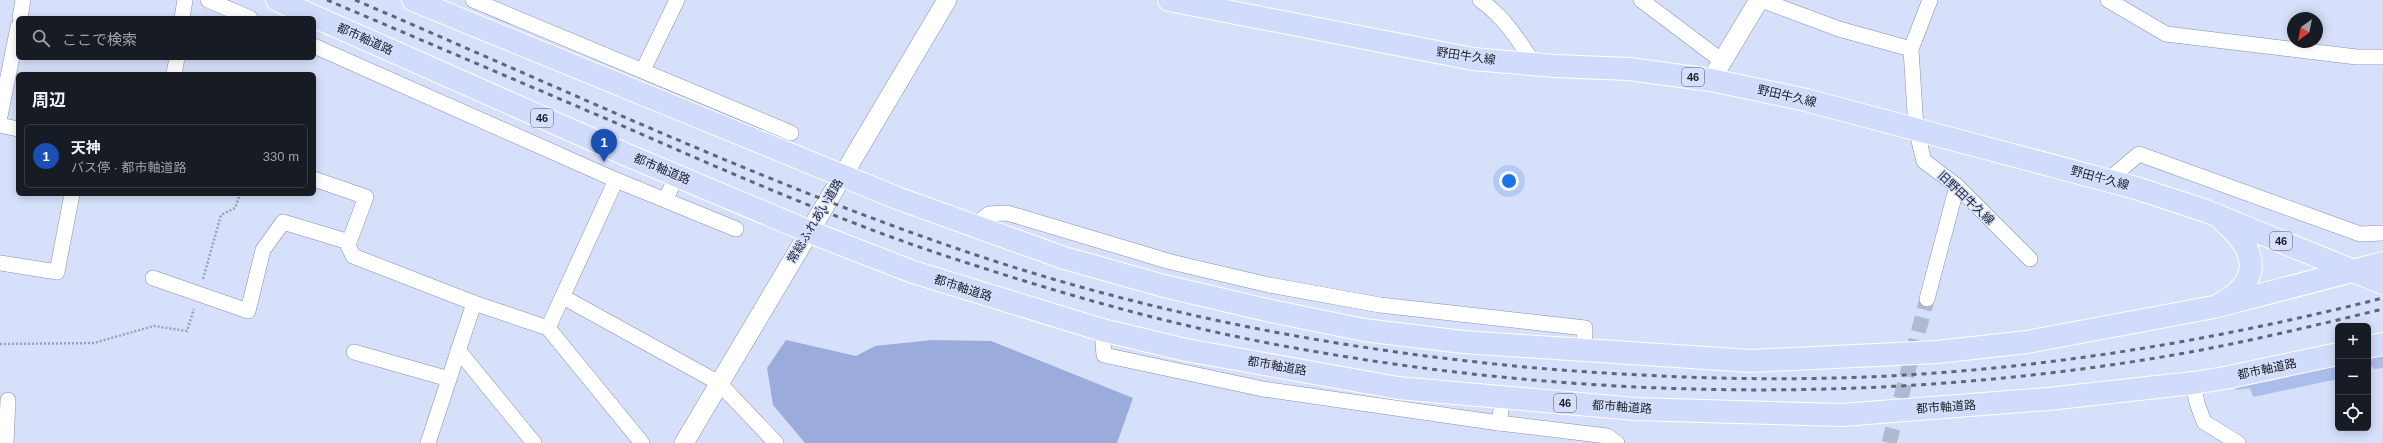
<!DOCTYPE html>
<html lang="ja">
<meta charset="utf-8">
<style>
:root{--surface:#171b24;--page:#20242c;--text:#f1f3f6;--muted:#9ea1a6;--line:#363941;--accent:#b3ac98}
body{margin:0;font-family:Arial,"Noto Sans JP",sans-serif;background:var(--page);color:var(--text)}
.controls{position:absolute;right:12px;bottom:12px;display:grid;overflow:hidden;border-radius:6px;box-shadow:0 2px 10px #0003}
.controls button{width:36px;height:36px;display:grid;place-items:center;padding:0;border:0;border-bottom:1px solid var(--line);background:var(--surface);color:var(--text);font:20px sans-serif}
.compass{position:absolute;left:2287px;top:12px;width:36px;height:36px;border-radius:50%;background:var(--surface);box-shadow:0 2px 10px #0003;rotate:213deg}
.you{position:absolute;left:1509px;top:181px;width:14px;height:14px;margin:-10px;border:3px solid #fff;border-radius:50%;background:#1a73e8;box-shadow:0 0 0 6px #1a73e833}
.badge{display:grid;place-items:center;width:26px;height:26px;border-radius:50%;background:var(--accent);color:#fff;font-size:13px;font-weight:700}
.pin{position:absolute;translate:-50% -33px;filter:drop-shadow(0 1px 2px #0008)}
.pin::after{content:'';position:absolute;top:21px;width:14px;height:12px;background:inherit;clip-path:polygon(0 0,100% 0,50% 100%)}
.list{margin:0;padding:0;list-style:none}
h2{display:flex;justify-content:space-between;align-items:center;height:52px;margin:0;padding:0 16px;font-size:17px}
h2 small{font-size:13px;font-weight:400;color:var(--muted)}
.list li{display:grid;grid-template-columns:26px 1fr auto;gap:12px;align-items:center;box-sizing:border-box;height:64px;margin:0 8px 8px;padding:0 8px;border:1px solid var(--line);border-radius:6px}
.list b{display:block;font-size:15px;white-space:nowrap}
.list p{margin:0;font-size:13px;white-space:nowrap;color:var(--muted)}
.list em{font-size:13px;font-style:normal;color:var(--muted)}
.icon{flex:none;width:22px;height:22px;fill:none;stroke:currentColor;stroke-width:2;stroke-linecap:round;stroke-linejoin:round}
.map{position:relative;flex:none;width:2383px;height:443px;overflow:hidden}
.search{position:absolute;background:var(--surface);box-shadow:0 2px 10px #0003;left:16px;top:16px;width:300px;height:44px;display:flex;align-items:center;gap:10px;box-sizing:border-box;padding:0 14px;border-radius:6px;color:var(--muted);font-size:15px}
.panel{position:absolute;background:var(--surface);box-shadow:0 2px 10px #0003;left:16px;top:72px;width:300px;height:124px;border-radius:6px}
.map>svg:first-child{display:block}
.green{fill:#adbdea}
.forest{fill:#9babdb}
.lines{fill:none;stroke-linecap:round;stroke-linejoin:round}
.minor-tunnel{stroke:#b1b9d0;stroke-width:15;stroke-dasharray:15 8;stroke-linecap:butt}
.minor-casing{stroke:#8690ad;stroke-width:16}
.tertiary-casing{stroke:#8690ad;stroke-width:20}
.primary-casing{stroke:#fff;stroke-width:24}
.path{stroke:#9ba2b8;stroke-width:2.5;stroke-dasharray:2 2;stroke-linecap:butt}
.minor{stroke:#fff;stroke-width:15}
.tertiary{stroke:#fff;stroke-width:19}
.primary{stroke:#d1dcfc;stroke-width:22}
.rail{stroke:#606676;stroke-width:3;stroke-dasharray:5 5;stroke-linecap:butt}
.labels{text-anchor:middle;dominant-baseline:central;stroke-width:3;stroke-linejoin:round;paint-order:stroke}
.shield{fill:#d7e0fa;stroke:#525867;stroke-width:1}
.shield-label{font-size:11px;font-weight:bold;fill:#191d28}
.street-label{font-size:12px;fill:#191d28;stroke:#d7e0fa}
</style>
<div class="map">
<svg width="2383" height="443" viewBox="0 0 2383 443">
<rect width="100%" height="100%" fill="#d7e0fa"/>
<!-- green -->
<g class="green">
<path d="M2383 349V368L2374 369 2370 365 2368 353Z"/>
<path d="M2338 360V379L2253 397 2250 388 2235 390 2241 383Z"/>
</g>
<!-- forest -->
<path class="forest" d="M786 340 856 356 875 346 932 340 991 341 1133 398 1117 443H805L773 405 767 368Z"/>
<g class="lines">
<!-- minor-tunnel -->
<path class="minor-tunnel" d="M1889 443 1927 299"/>
<defs>
<g id="minor">
<path d="M208 0 250 18"/>
<path d="M473 0 791 133"/>
<path d="M1480 0C1504 17 1518 39 1534 64"/>
<path d="M1641 0 1722 61"/>
<path d="M1761 0 1839 29 1911 49"/>
<path d="M1930 0 1911 49 1916 129 1924 161 1957 186 2030 259"/>
<path d="M2108 0 2166 34 2357 57H2383"/>
<path d="M20 18 23 0"/>
<path d="M182 18 185 0"/>
<path d="M314 46 616 180 736 229"/>
<path d="M643 70 677 0"/>
<path d="M174 74 177 58"/>
<path d="M0 116 18 27"/>
<path d="M0 125 18 129"/>
<path d="M314 179 366 197 348 245"/>
<path d="M2108 180 2139 154 2360 234 2383 233"/>
<path d="M665 200 677 176"/>
<path d="M975 225 989 214 1007 213 1171 262 1269 285 1380 305 1585 328 1584 351"/>
<path d="M0 263 57 272 72 194"/>
<path d="M153 278 248 311 263 250 283 222 346 241 353 256 474 303 548 328 642 443"/>
<path d="M563 297 719 383 776 443"/>
<path d="M1927 299 1957 186"/>
<path d="M548 328 616 180"/>
<path d="M1102 330 1104 355 1263 389 1499 423"/>
<path d="M458 350 534 443"/>
<path d="M354 352 449 379"/>
<path d="M2193 383 2197 403 2204 422 2238 443"/>
<path d="M1503 397 1499 423 1607 436 1617 443"/>
<path d="M6 443 8 400"/>
<path d="M428 443 474 303"/>
</g>
<g id="tertiary">
<path d="M1711 80 1759 0"/>
<path d="M684 443 947 0"/>
</g>
<g id="primary">
<path d="M277 0 627 155 810 232 913 272 1102 330 1186 350 1398 388 1636 409 1842 415 2048 399 2193 383 2225 378 2338 354"/>
<path d="M413 0 897 198 1064 258 1164 286 1271 311 1364 330 1463 342 1751 361 1937 352 2027 342 2214 307 2383 263"/>
<path d="M1169 0 1473 59 1555 66 1629 69 1711 80 1806 100 2136 188 2206 211 2383 283"/>
<path d="M2222 303C2250 288 2261 264 2239 237 2234 232 2230 226 2224 222"/>
<path d="M2368 347 2383 344"/>
</g>
</defs>
<!-- minor casing -->
<use href="#minor" class="minor-casing"/>
<!-- tertiary casing -->
<use href="#tertiary" class="tertiary-casing"/>
<!-- primary casing -->
<use href="#primary" class="primary-casing"/>
<!-- path -->
<g class="path">
<path d="M203 279 221 215 235 208 240 194"/>
<path d="M0 344 94 343 154 326 187 331 194 309"/>
</g>
<!-- minor -->
<use href="#minor" class="minor"/>
<!-- tertiary -->
<use href="#tertiary" class="tertiary"/>
<!-- primary -->
<use href="#primary" class="primary"/>
<!-- rail -->
<g class="rail">
<path d="M327 0C419 39 511 78 602 117 726 171 851 227 980 267 1089 302 1199 332 1312 351 1597 401 1899 404 2185 353 2251 341 2317 325 2383 309"/>
<path d="M355 0C562 88 766 185 979 256 1160 316 1347 351 1536 368 1670 379 1803 383 1936 373 2087 362 2236 335 2383 298"/>
</g>
</g>
<g class="labels">
<!-- shield labels -->
<g class="shield">
<rect x="1682" y="68" width="22" height="18" rx="3"/>
<rect x="531" y="109" width="22" height="18" rx="3"/>
<rect x="2270" y="232" width="22" height="18" rx="3"/>
<rect x="1554" y="394" width="22" height="18" rx="3"/>
</g>
<g class="shield-label">
<text x="1693" y="77">46</text>
<text x="542" y="118">46</text>
<text x="2281" y="241">46</text>
<text x="1565" y="403">46</text>
</g>
<!-- street labels -->
<g class="street-label">
<text transform="translate(365 39) rotate(24)">都市軸道路</text>
<text transform="translate(1466 56) rotate(8)">野田牛久線</text>
<text transform="translate(1787 96) rotate(13)">野田牛久線</text>
<text transform="translate(662 169) rotate(23)">都市軸道路</text>
<text transform="translate(2100 178) rotate(15)">野田牛久線</text>
<text transform="translate(1966 198) rotate(43)">旧野田牛久線</text>
<text transform="translate(815 221) rotate(-59)">常総ふれあい道路</text>
<text transform="translate(963 288) rotate(18)">都市軸道路</text>
<text transform="translate(1277 366) rotate(10)">都市軸道路</text>
<text transform="translate(2267 369) rotate(-12)">都市軸道路</text>
<text transform="translate(1622 407) rotate(4)">都市軸道路</text>
<text transform="translate(1946 407) rotate(-4)">都市軸道路</text>
</g>
</g>
</svg>
<div class="controls">
<button>+</button>
<button>−</button>
<button><svg class="icon" aria-label="locate" viewBox="0 0 24 24"><circle cx="12" cy="12" r="6"/><path d="M12 2v4M12 18v4M2 12h4M18 12h4"/></svg></button>
</div>
<svg class="compass" viewBox="-18 -18 36 36"><path d="M0-13l5 13h-10z" fill="#e53935"/><path d="M0 13l5-13h-10z" fill="#9ea1a6"/></svg>
<div class="you"></div>
<div class="pin badge" style="left:604px;top:162px;background:#1a4fb4">1</div>
<div class="search"><svg class="icon" aria-label="search" viewBox="0 0 24 24"><circle cx="10" cy="10" r="6"/><path d="M15 15l6 6"/></svg>ここで検索</div>
<section class="panel">
<h2>周辺<small></small></h2>
<ul class="list">
<li><span class="badge" style="background:#1a4fb4">1</span><div><b>天神</b><p>バス停 · 都市軸道路</p></div><em>330 m</em></li>
</ul>
</section>
</div>
